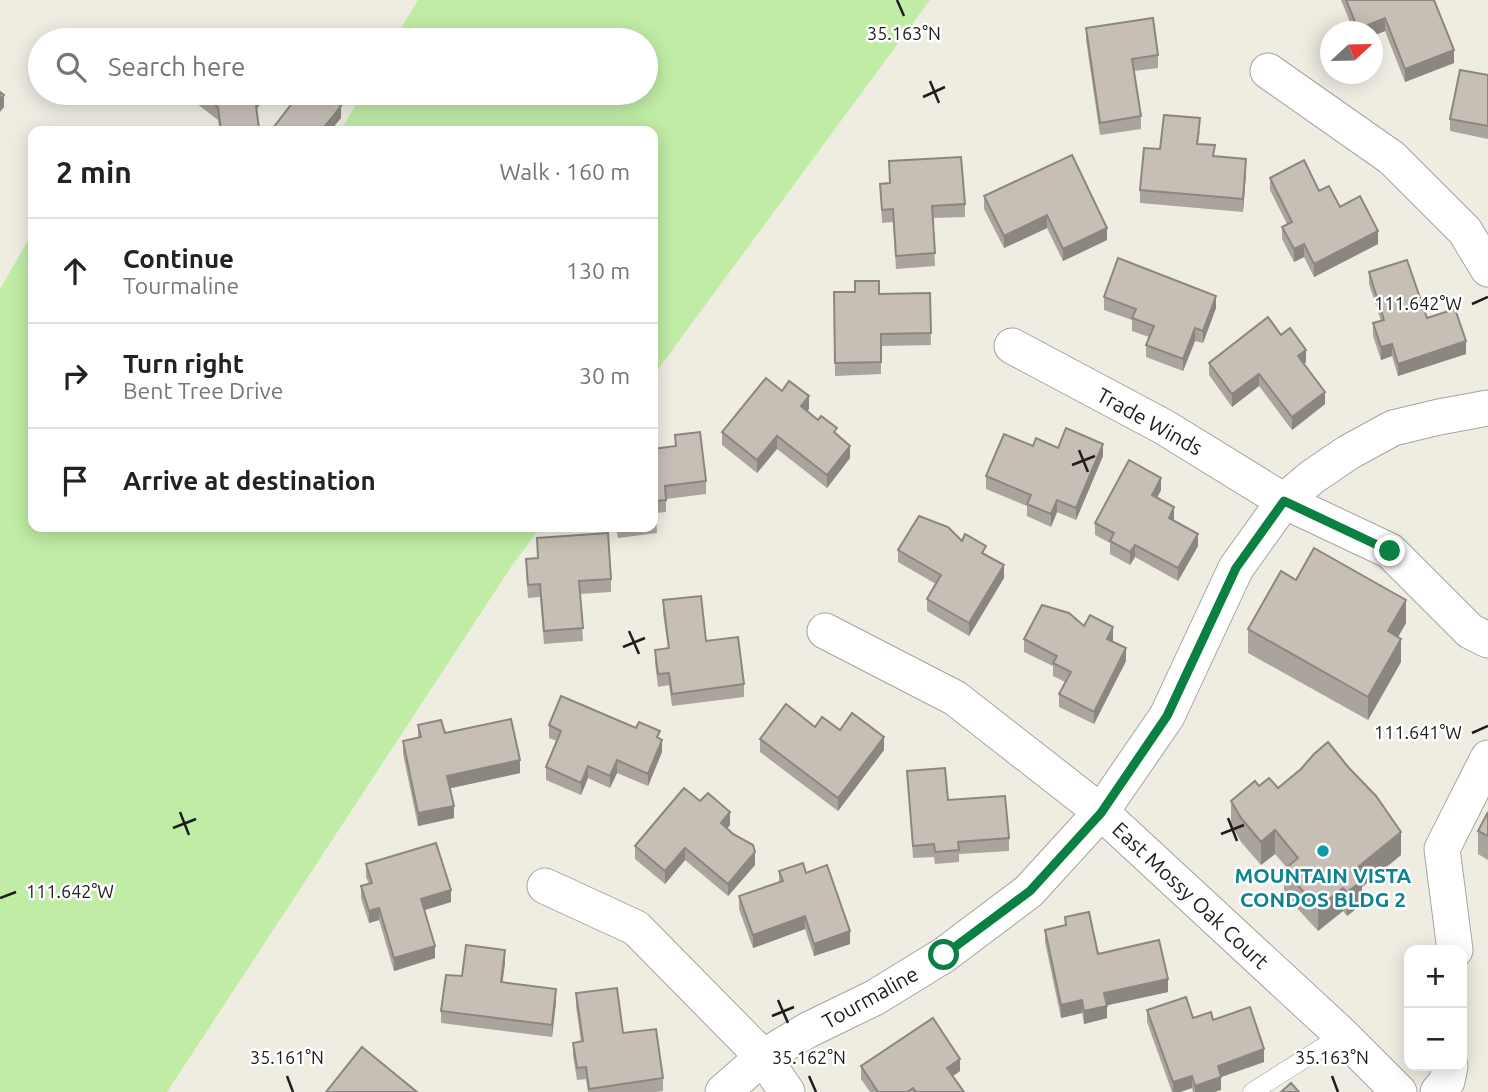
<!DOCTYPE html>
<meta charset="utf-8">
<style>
:root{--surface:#fff;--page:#f2f2f2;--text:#222;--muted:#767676;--line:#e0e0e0}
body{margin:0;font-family:Ubuntu,sans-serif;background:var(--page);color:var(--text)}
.controls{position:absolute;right:21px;bottom:21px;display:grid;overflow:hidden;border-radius:14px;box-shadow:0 4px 18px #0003}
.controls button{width:63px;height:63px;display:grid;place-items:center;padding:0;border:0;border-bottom:2px solid var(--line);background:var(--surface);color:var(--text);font:35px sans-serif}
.compass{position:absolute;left:1320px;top:21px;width:63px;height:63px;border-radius:50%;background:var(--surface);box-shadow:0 4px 18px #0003;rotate:68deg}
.stop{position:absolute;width:21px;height:21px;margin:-16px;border:5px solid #0b8043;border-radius:50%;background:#fff}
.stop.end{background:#0b8043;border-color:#fff;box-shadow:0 2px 7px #0008}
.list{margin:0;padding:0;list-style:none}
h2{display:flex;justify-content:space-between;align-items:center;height:91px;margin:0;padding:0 28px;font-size:30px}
h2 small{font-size:23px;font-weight:400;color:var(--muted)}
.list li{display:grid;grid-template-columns:46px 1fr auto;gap:21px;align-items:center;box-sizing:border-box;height:105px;padding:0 28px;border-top:2px solid var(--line)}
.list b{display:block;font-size:26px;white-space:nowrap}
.list p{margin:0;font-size:23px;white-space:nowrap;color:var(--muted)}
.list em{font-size:23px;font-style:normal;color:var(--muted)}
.icon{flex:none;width:38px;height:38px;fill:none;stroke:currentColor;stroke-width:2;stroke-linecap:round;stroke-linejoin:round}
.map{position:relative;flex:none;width:1488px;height:1092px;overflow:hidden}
.search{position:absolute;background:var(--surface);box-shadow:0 4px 18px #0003;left:28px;top:28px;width:630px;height:77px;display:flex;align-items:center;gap:18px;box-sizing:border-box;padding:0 24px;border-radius:38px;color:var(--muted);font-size:26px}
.panel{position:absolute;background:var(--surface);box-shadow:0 4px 18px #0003;left:28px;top:126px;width:630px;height:406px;border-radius:14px}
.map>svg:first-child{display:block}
.grass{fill:#c0eca5}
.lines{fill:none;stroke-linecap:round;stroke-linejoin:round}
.service-casing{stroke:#a4a4a4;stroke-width:19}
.minor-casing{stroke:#a4a4a4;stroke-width:37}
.service{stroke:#fff;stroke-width:18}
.minor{stroke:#fff;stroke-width:35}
.wall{fill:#aba49c}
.shaded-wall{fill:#8b867f}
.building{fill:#c7bfb5;stroke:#8b867f;stroke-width:2}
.route{stroke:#0b8043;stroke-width:9}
.ticks{fill:none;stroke:#1d1d1d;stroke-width:2.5}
.culture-dot{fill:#0f9aa8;stroke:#fff;stroke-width:2.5}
.labels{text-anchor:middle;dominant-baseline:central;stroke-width:5;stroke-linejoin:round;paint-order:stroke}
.street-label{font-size:21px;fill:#1d1d1d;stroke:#fff}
.culture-label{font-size:21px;font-weight:bold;fill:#0d838f;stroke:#fff}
.ticks-label{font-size:18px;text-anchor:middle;fill:#1d1d1d;stroke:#fff;stroke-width:5;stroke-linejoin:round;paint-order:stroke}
</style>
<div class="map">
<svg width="1488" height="1092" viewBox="0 0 1488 1092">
<rect width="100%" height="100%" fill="#efece2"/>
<!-- grass -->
<g class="grass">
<path d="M418 0H930L653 376V131H340L363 93H646V40H394Z"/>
<path d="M33 232V527H541L513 564 167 1092H0V289Z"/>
</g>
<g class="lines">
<defs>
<path id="service" d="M1252 1092 1342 1035"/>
<g id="minor">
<path d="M1268 71 1392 158 1465 231 1488 269"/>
<path d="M1012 346 1164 427 1284 501 1390 551 1470 631 1488 640"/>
<path d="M825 631 955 698 1101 812 1342 1035 1399 1092"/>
<path d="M545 886 636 928 763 1057 787 1092"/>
<path d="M1455 950 1442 849 1488 758"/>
<path d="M723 1092 763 1057 808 1030 874 998 944 955 1029 891 1101 812 1167 716 1236 568 1284 501 1312 477 1349 452 1393 428 1439 417 1488 408"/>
<path d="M1438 1092 1447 1081 1450 1066"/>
</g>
</defs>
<!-- service casing -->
<use href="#service" class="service-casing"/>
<!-- minor casing -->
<use href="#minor" class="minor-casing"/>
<!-- service -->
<use href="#service" class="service"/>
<!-- minor -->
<use href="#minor" class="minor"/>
</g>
<!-- wall -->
<g class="wall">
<path d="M1341 0H1434L1454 63 1405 82 1385 31 1373 36V32H1354Z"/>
<path d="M1086 28 1158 55V68L1134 71 1141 116V129L1100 135 1086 40Z"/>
<path d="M1488 75V139L1450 131V119Z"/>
<path d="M183 93H269L257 109 259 129 341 118 330 131H220L218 120Z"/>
<path d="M1200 131 1198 144 1215 156 1246 172 1243 212 1140 203V190L1160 149Z"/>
<path d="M1072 155 1107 240 1063 261 1047 228 1004 248 984 209V196Z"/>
<path d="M889 161 965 204V217L933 218 935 266 896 269 893 222 882 223 880 184 889 183Z"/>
<path d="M1270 178 1319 191 1340 207 1378 244 1314 277 1304 257 1294 262 1282 239V227L1287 224 1270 190Z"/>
<path d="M1369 272 1427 318 1466 354 1398 376 1392 356 1381 360 1373 336V323L1381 321 1369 284Z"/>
<path d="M834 292 879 294 930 293 931 345 881 346V374L835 376Z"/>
<path d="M1104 297 1216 308 1203 343 1195 341 1183 371 1146 357V345L1149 337 1132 331V320L1104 310Z"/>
<path d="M1281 335 1306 362 1304 364 1325 404 1292 430 1259 386 1232 407 1209 375V363Z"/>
<path d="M782 391 809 409 807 411 837 435 850 458 827 488 777 449 757 473 722 445V432Z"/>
<path d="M675 435 706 481V494L666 499V512L656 513 657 533 618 538 616 527H653V449L675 446Z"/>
<path d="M1033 446 1058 448 1103 456 1076 520 1057 512 1051 527 1027 516V506L986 489V476Z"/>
<path d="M1161 490 1157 498 1174 520V521L1198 546 1178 581 1135 557 1130 565 1110 554V543L1095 535V523Z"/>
<path d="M537 538 611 579V592L580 594 583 641 544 644 540 597 528 598 526 571V559L538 558Z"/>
<path d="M962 541 986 555 1004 578 969 636 927 611V599L936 584 898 562V550Z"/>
<path d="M1296 580 1406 623 1398 637 1401 662 1368 720 1248 653V629Z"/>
<path d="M663 600 706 641 744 684V697L672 706 669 685 658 687 655 662V650L668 648 663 613Z"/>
<path d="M1084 626 1113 640 1112 641 1126 661 1094 724 1059 707V694L1065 682 1053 676V666L1024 652V639Z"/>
<path d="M418 725 445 733 520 773 450 788 454 818 418 826 403 754V741L418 738Z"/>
<path d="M549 725 660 739 662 752 648 786 617 773 610 788 588 778 581 795 546 780V767L557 741 549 738Z"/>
<path d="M815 727 840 730 884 750 838 811 760 752V739Z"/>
<path d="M907 771 948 800 1009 838V851L959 854V862L935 864 934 857 913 858Z"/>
<path d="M1259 786 1278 788 1401 855 1362 887V904L1347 916 1343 911 1318 931 1284 894V870L1287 868 1275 854 1261 865 1241 842 1231 824V801Z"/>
<path d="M1488 812V860L1478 854V831Z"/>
<path d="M730 825 727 828 755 865 728 896 685 860 665 884 635 859V846Z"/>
<path d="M366 864 451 902 425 910 435 958 394 971 379 920 369 923 361 898V886L369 884 366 877Z"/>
<path d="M779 871 806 873 850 944 814 956 805 929 753 948 739 909V896L779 882Z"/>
<path d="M1065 917 1098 954 1168 992 1107 1005V1018L1084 1024 1082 1013 1061 1018 1045 942V930L1065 926Z"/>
<path d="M505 963 502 982 556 1002 552 1037 441 1023V1011L462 976Z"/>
<path d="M576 993 623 1033 663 1078V1091L656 1092H588L586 1079 577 1080 573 1055V1043L581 1042 576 1006Z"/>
<path d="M1147 1010 1193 1018 1264 1062 1221 1077V1090L1214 1092H1193L1192 1088 1180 1092H1172L1147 1022Z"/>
<path d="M861 1066 960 1071 953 1076 963 1092H870L861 1079Z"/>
</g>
<!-- shaded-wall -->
<g class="shaded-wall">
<path d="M1385 18V31L1373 36V32H1358V29Z"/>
<path d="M1454 50V63L1405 82V69Z"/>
<path d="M259 93H269L255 110V98Z"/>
<path d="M4 95V107L0 112V100Z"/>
<path d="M341 106V118L330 131H321Z"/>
<path d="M1246 159V172L1243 212V199Z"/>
<path d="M1047 215V228L1004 248V236Z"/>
<path d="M1107 228V240L1063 261V249Z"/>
<path d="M1378 231V244L1314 277V264Z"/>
<path d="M1304 244V257L1294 262V249Z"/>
<path d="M1216 296V308L1203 343V331Z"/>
<path d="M1195 328V341L1183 371V359Z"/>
<path d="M1466 341V354L1398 376V364Z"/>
<path d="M1392 344V356L1381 360V347Z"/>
<path d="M1306 350V362L1298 369V356Z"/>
<path d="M1259 374V386L1232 407V394Z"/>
<path d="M1325 392V404L1292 430V417Z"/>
<path d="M809 396V409L801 419V406Z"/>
<path d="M777 436V449L757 473V460Z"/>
<path d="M1103 444V456L1076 520V508Z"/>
<path d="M850 446V458L827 488V475Z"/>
<path d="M1161 478V490L1152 507V495Z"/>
<path d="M1057 500V512L1051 527V514Z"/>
<path d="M1174 507V520L1169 531V518Z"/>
<path d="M1198 534V546L1178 581V568Z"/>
<path d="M1135 545V557L1130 565V552Z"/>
<path d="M1004 565V578L969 636V623Z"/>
<path d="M1406 600V623L1388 655V631Z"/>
<path d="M1113 627V640L1107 651V639Z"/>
<path d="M1401 639V662L1368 720V697Z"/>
<path d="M1126 648V661L1094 724V712Z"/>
<path d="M884 737V750L838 811V798Z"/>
<path d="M662 740V752L648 786V774Z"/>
<path d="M520 760V773L447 789V776Z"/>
<path d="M617 760V773L610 788V776Z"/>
<path d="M588 766V778L581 795V783Z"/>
<path d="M454 806V818L418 826V813Z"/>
<path d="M730 812V825L721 836V823Z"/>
<path d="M1275 830V854L1261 865V842Z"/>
<path d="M1401 832V855L1362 887V904L1347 916V892L1353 871Z"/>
<path d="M685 848V860L665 884V871Z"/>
<path d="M755 852V865L728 896V884Z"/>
<path d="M1343 888V911L1318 931V908Z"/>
<path d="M451 890V902L421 911V899Z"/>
<path d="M379 908V920L369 923V911Z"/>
<path d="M805 916V929L753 948V935Z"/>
<path d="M850 931V944L814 956V944Z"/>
<path d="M435 946V958L394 971V958Z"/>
<path d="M505 950V963L501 995V982Z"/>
<path d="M1168 979V992L1104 1006V993Z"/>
<path d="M556 989V1002L552 1037V1025Z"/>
<path d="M1082 1000V1013L1061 1018V1005Z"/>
<path d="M1107 1006V1018L1084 1024V1011Z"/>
<path d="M1264 1049V1062L1218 1078V1066Z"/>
<path d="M960 1059V1071L947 1080V1068Z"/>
<path d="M1192 1076V1088L1180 1092H1173V1082Z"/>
<path d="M1221 1077V1090L1214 1092H1195V1086Z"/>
</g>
<!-- building -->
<g class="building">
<path d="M1346 0H1434L1454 50 1405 69 1385 18 1358 29Z"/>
<path d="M1153 18 1158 55 1132 59 1141 116 1100 123 1086 28Z"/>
<path d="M202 32 213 40H195Z"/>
<path d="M1460 70 1488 75V126L1450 119Z"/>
<path d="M0 92 4 95 0 100Z"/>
<path d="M199 93H259L255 98 259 129 273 128 300 93H324L341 106 321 131H221L218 107Z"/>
<path d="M1164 115 1200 118 1197 144 1215 145 1213 156 1246 159 1243 199 1140 190 1144 148 1160 149Z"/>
<path d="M1072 155 1107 228 1063 249 1047 215 1004 236 984 196Z"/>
<path d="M961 157 965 204 932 206 935 253 896 256 893 209 882 210 880 184 890 183 889 161Z"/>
<path d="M1304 160 1319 191 1329 186 1340 207 1360 196 1378 231 1314 264 1304 244 1294 249 1282 227 1292 222 1270 178Z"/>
<path d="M1118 258 1216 296 1203 331 1195 328 1183 359 1146 345 1154 326 1132 318 1136 309 1104 297Z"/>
<path d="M1407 260 1427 318 1455 309 1466 341 1398 364 1392 344 1381 347 1373 323 1384 320 1369 272Z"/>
<path d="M855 281H879V294L930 293 931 333 881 334V362L835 363 834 292H855Z"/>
<path d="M1268 317 1281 335 1290 328 1306 350 1298 356 1325 392 1292 417 1259 374 1232 394 1209 363Z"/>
<path d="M766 378 782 391 789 381 809 396 801 406 818 420 821 416 837 428 834 432 850 446 827 475 777 436 757 460 722 432Z"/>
<path d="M1066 428 1103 444 1076 508 1057 500 1051 514 1027 504 1031 495 986 476 1004 434 1033 446 1036 438 1058 448Z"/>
<path d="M700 432 706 481 665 486 666 500 654 501 657 520 653 521V449L676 446 675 435Z"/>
<path d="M1129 460 1161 478 1152 495 1174 507 1169 518 1198 534 1178 568 1135 545 1130 552 1110 541 1114 533 1095 523Z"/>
<path d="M919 516 948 527 962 541 965 534 986 546 982 553 1004 565 969 623 927 599 941 575 898 550Z"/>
<path d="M608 533 611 579 579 581 583 628 544 631 540 584 528 585 526 559 538 558 537 538Z"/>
<path d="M1314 548 1406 600 1388 631 1401 639 1368 697 1248 629 1281 571 1296 580Z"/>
<path d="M701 596 706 641 738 637 744 684 672 694 669 673 658 674 655 650 669 648 663 600Z"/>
<path d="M1042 605 1069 613 1084 626 1090 615 1113 627 1107 639 1126 648 1094 712 1059 694 1071 672 1053 663 1057 656 1024 639Z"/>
<path d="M561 696 636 728 639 722 660 731 657 737 662 740 648 774 617 760 610 776 588 766 581 783 546 767 561 731 549 725Z"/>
<path d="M786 704 815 727 822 717 840 730 852 713 884 737 838 798 760 739Z"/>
<path d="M511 719 520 760 447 776 454 806 418 813 403 741 421 737 418 725 441 720 445 733Z"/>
<path d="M1328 742 1349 768 1376 796 1401 832 1353 871 1362 881 1347 892 1343 888 1318 908 1284 870 1298 858 1275 830 1261 842 1241 818 1231 801 1255 781 1259 786 1269 778 1278 788 1301 769 1314 754Z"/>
<path d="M945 768 948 800 1005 796 1009 838 958 842 959 850 935 852 934 844 913 846 907 771Z"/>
<path d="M684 788 700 801 708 793 730 812 721 823 733 834 753 845 755 852 728 884 685 848 665 871 635 846Z"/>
<path d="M1488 812V836L1478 831Z"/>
<path d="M436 843 451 890 421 899 435 946 394 958 379 908 369 911 361 886 372 883 366 864Z"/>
<path d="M803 863 806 873 827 865 850 931 814 944 805 916 753 935 739 896 783 881 779 871Z"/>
<path d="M1089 912 1098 954 1159 940 1168 979 1104 993 1107 1006 1084 1011 1082 1000 1061 1005 1045 930 1066 925 1065 917Z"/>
<path d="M466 945 505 950 501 982 556 989 552 1025 441 1011 446 975 462 976Z"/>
<path d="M617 988 623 1033 656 1029 663 1078 589 1089 586 1067 577 1068 573 1043 583 1041 576 993Z"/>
<path d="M1186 997 1193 1018 1211 1012 1213 1020 1250 1007 1264 1049 1218 1066 1221 1077 1195 1086 1192 1076 1173 1082 1147 1010Z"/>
<path d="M933 1018 960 1059 947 1068 964 1092H916L913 1088 907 1092H878L861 1066Z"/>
<path d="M362 1047 417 1092H326Z"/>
<path d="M1291 1083 1299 1092H1281Z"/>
</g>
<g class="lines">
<!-- route -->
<path class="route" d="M944 955 1030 891 1101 813 1167 716 1236 568 1284 501 1390 551"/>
</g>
<!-- ticks -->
<path class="ticks" d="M897 0 904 16M930 81 939 103M923 97 945 87M1472 304 1488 297M1079 450 1088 472M1072 465 1095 456M629 631 639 654M623 647 645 638M1472 733 1488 726M180 812 189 835M1228 818 1237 841M173 828 196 819M1221 834 1244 825M0 898 16 892M778 1000 788 1023M772 1016 794 1007M287 1076 293 1092M809 1076 816 1092M1332 1076 1338 1092"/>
<!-- markers -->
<circle class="culture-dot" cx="1323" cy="851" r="7"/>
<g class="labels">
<!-- street labels -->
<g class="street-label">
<text transform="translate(1150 421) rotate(29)">Trade Winds</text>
<text transform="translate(1191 895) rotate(43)">East Mossy Oak Court</text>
<text transform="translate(870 997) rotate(-29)">Tourmaline</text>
</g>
<!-- culture labels -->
<g class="culture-label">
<text x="1323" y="875">MOUNTAIN VISTA<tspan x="1323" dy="24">CONDOS BLDG 2</tspan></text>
</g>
</g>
<g class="ticks-label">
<text x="904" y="40">35.163°N</text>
<text x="1418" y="310">111.642°W</text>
<text x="1418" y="739">111.641°W</text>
<text x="70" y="898">111.642°W</text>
<text x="287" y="1064">35.161°N</text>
<text x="809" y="1064">35.162°N</text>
<text x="1332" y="1064">35.163°N</text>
</g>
</svg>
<div class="controls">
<button>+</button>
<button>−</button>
</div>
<svg class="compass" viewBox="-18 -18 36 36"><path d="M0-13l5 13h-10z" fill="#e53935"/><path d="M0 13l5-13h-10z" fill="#767676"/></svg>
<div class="stop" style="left:944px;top:955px"></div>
<div class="stop end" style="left:1390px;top:551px"></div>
<div class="search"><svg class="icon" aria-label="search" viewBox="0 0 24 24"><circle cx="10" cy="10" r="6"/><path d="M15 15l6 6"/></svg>Search here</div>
<section class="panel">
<h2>2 min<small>Walk · 160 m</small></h2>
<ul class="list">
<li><svg class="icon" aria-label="ahead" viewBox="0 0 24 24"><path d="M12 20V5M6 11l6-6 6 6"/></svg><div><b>Continue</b><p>Tourmaline</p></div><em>130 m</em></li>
<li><svg class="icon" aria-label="right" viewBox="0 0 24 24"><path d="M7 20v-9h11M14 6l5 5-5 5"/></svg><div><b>Turn right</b><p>Bent Tree Drive</p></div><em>30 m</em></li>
<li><svg class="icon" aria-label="arrive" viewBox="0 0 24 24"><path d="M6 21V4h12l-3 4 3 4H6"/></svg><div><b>Arrive at destination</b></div></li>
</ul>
</section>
</div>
